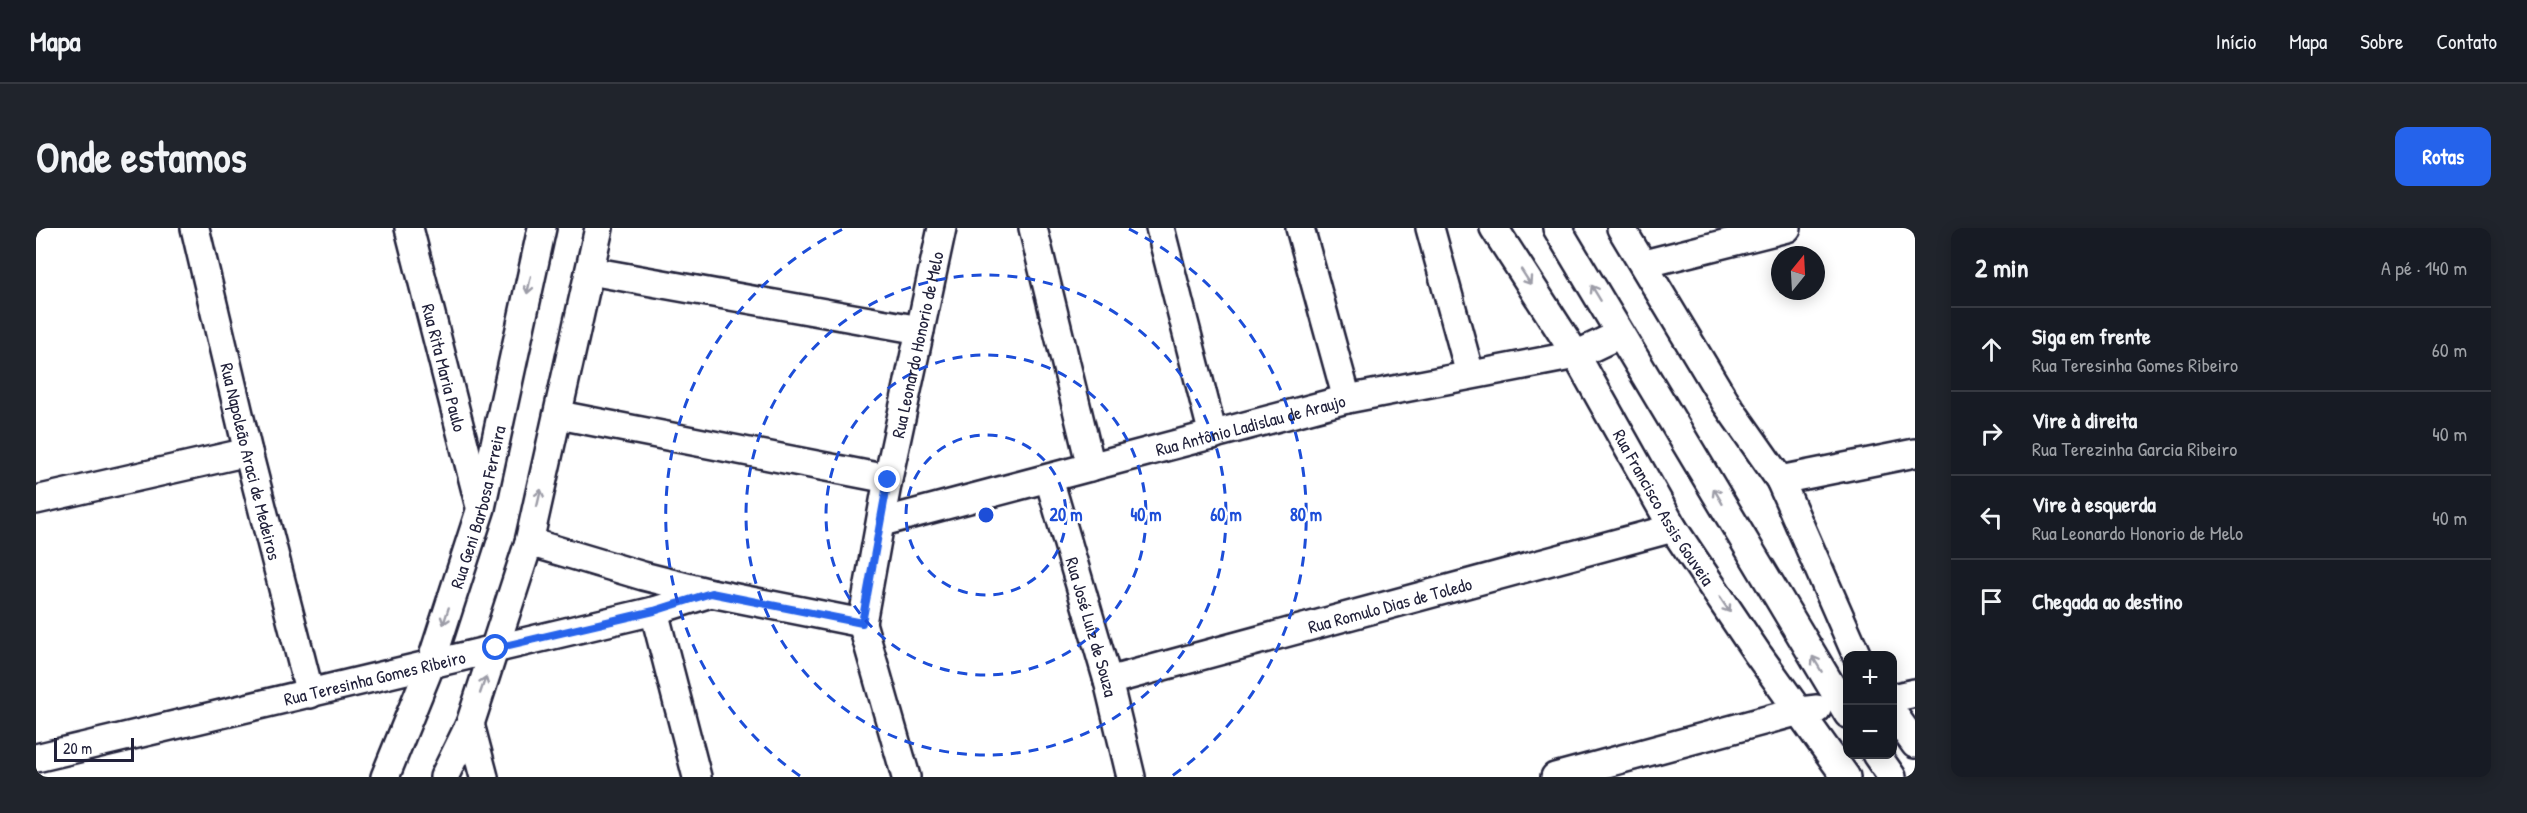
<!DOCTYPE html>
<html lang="pt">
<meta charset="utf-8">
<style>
:root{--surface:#171b24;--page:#20242c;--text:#f1f3f6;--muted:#9ea1a6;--line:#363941;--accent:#2563eb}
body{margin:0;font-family:"Patrick Hand",sans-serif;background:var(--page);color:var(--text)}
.controls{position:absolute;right:18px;bottom:18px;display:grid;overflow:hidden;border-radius:12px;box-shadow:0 3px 15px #0003}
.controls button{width:54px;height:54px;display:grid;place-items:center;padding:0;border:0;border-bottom:2px solid var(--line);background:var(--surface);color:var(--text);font:30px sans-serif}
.compass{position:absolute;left:1735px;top:18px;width:54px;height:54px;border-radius:50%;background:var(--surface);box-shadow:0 3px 15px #0003;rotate:18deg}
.scale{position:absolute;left:18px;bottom:15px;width:80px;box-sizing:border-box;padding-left:6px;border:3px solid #22223b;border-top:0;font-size:16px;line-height:21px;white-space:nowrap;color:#22223b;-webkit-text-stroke:4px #fff;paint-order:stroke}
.stop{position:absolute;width:18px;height:18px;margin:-14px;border:4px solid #2563eb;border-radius:50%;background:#fff}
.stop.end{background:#2563eb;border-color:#fff;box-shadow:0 2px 6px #0008}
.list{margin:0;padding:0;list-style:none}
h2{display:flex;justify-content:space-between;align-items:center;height:78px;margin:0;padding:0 24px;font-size:26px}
h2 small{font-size:20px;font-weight:400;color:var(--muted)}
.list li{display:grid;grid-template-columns:39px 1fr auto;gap:18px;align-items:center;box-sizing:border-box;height:84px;padding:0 24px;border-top:2px solid var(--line)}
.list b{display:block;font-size:22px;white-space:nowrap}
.list p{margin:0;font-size:20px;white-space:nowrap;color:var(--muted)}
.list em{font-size:20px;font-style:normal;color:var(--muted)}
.icon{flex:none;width:33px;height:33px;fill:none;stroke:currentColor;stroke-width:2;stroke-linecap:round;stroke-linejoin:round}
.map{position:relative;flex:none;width:1879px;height:549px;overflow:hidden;border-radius:12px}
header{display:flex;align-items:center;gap:36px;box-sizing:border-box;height:84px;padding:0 30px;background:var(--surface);border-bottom:2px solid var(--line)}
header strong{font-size:28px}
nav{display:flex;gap:33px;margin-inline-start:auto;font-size:21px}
.intro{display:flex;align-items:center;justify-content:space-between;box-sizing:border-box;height:144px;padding:0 36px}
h1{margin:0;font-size:42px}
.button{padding:15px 27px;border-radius:12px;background:var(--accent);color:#fff;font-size:21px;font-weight:700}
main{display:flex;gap:36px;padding:0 36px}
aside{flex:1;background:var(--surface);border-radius:12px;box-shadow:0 3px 15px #0003}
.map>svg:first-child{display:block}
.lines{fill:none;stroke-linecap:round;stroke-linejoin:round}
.street-casing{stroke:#22223b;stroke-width:32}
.street{stroke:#fff;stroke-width:27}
.oneway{stroke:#9c9ca7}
.route{stroke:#2563eb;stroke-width:8}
.ring{fill:none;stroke:#1d4ed8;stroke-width:3;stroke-dasharray:10 8}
.labels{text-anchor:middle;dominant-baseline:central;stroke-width:4.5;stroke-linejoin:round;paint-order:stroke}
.street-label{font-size:18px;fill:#22223b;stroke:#fff}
.centre{fill:#1d4ed8;stroke:#fff;stroke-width:3}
.ring-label{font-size:18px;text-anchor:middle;font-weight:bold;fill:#1d4ed8;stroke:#fff;stroke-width:4.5;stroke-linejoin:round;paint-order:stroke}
</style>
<header>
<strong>Mapa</strong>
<nav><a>Início</a><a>Mapa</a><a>Sobre</a><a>Contato</a></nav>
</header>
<div class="intro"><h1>Onde estamos</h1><a class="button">Rotas</a></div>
<main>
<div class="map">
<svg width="1879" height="549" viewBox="0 0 1879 549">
<rect width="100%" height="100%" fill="#fff"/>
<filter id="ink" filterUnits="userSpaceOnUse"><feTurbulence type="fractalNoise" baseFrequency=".0167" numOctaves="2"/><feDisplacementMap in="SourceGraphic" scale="12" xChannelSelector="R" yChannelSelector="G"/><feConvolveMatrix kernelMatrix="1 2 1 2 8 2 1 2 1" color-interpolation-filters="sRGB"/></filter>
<g filter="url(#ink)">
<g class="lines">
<defs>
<g id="street">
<path id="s1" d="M159 0 212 224 274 466"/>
<path id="s2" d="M373 0 443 275"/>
<path d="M997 0 1055 239"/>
<path d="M1124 0 1177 207"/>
<path d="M1264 0 1311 171"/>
<path d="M1394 0 1434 146"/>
<path id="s3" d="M1458 0 1540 127 1637 300 1721 425 1810 549"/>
<path d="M1521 0 1812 486"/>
<path d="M1585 0 1690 175 1744 252 1821 428"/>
<path d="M1608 36 1751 0"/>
<path d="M554 43 884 102"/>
<path d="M523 187 852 251"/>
<path id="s4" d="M1013 251 1072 453 1095 549"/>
<path d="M1744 252 1879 225"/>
<path d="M0 272 212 224"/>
<path id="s5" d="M846 294 1311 171 1540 127 1584 106"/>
<path d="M493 314 607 348 675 365 826 395"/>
<path d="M618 383 661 549"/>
<path id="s6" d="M1072 453 1637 300"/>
<path d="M1856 470 1879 465"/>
<path d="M1856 484 1879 516"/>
<path d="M434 496 448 549"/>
<path d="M1840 526 1856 549"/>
<path id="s7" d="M0 530 618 383 675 365"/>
<path id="s8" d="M349 549 394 438 445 280 506 0"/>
<path d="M408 549 434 496 493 314 563 0"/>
<path id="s9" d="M870 549 826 395 852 251 906 0"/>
<path d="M1519 549 1764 483 1781 481"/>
</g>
</defs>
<!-- street casing -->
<use href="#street" class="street-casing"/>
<!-- street -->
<use href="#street" class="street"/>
</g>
<!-- one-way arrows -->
<defs><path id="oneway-shaft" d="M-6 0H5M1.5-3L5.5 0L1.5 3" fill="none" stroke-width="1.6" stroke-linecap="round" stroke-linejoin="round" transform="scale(1.5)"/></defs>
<g class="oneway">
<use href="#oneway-shaft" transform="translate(1490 49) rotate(57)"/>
<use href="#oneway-shaft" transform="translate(493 57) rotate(102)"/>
<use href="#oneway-shaft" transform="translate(1560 65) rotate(-121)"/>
<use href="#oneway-shaft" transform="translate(1682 268) rotate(-120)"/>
<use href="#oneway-shaft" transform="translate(503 270) rotate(-77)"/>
<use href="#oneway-shaft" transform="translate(1689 377) rotate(56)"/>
<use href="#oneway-shaft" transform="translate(410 388) rotate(108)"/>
<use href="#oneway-shaft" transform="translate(1781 436) rotate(-121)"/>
<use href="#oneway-shaft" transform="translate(447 457) rotate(-71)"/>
</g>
</g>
<g class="lines" filter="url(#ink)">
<!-- route -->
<path class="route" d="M460 420 618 383 675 365 826 395 852 252"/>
</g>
<!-- distance rings -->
<g class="ring">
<circle cx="950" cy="287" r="80"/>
<circle cx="950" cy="287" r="160"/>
<circle cx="950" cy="287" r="240"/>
<path d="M764 548A320 320 0 0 1 807 1M1093 1A320 320 0 0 1 1136 548"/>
</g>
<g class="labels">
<!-- street labels -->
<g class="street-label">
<text stroke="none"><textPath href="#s9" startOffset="444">Rua Leonardo Honorio de Melo</textPath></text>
<text stroke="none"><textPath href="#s2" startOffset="144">Rua Rita Maria Paulo</textPath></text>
<text stroke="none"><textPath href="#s5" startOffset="381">Rua Antônio Ladislau de Araujo</textPath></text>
<text stroke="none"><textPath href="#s1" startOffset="240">Rua Napoleão Araci de Medeiros</textPath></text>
<text stroke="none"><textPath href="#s8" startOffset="286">Rua Geni Barbosa Ferreira</textPath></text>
<text stroke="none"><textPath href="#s3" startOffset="327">Rua Francisco Assis Gouveia</textPath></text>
<text stroke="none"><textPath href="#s6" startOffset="292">Rua Romulo Dias de Toledo</textPath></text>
<text stroke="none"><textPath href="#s4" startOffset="154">Rua José Luiz de Souza</textPath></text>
<text stroke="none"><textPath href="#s7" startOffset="348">Rua Teresinha Gomes Ribeiro</textPath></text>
</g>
</g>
<circle cx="950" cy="287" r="9" class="centre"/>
<g class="ring-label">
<text x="1030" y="293">20 m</text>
<text x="1110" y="293">40 m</text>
<text x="1190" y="293">60 m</text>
<text x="1270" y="293">80 m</text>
</g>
</svg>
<div class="controls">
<button>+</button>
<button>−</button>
</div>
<svg class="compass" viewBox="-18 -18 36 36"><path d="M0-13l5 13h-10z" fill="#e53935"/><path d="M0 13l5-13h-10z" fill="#9ea1a6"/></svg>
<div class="scale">20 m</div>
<div class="stop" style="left:460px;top:420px"></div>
<div class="stop end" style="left:852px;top:252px"></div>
</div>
<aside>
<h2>2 min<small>A pé · 140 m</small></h2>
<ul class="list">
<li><svg class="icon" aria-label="ahead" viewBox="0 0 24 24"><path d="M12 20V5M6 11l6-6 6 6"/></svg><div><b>Siga em frente</b><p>Rua Teresinha Gomes Ribeiro</p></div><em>60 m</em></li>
<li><svg class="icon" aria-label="right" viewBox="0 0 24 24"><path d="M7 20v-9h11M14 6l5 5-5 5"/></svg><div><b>Vire à direita</b><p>Rua Terezinha Garcia Ribeiro</p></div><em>40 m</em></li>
<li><svg class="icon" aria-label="left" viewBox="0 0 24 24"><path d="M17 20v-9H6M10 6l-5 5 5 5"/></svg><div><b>Vire à esquerda</b><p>Rua Leonardo Honorio de Melo</p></div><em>40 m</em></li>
<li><svg class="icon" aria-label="arrive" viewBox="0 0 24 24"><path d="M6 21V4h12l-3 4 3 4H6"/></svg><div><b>Chegada ao destino</b></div></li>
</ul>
</aside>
</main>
